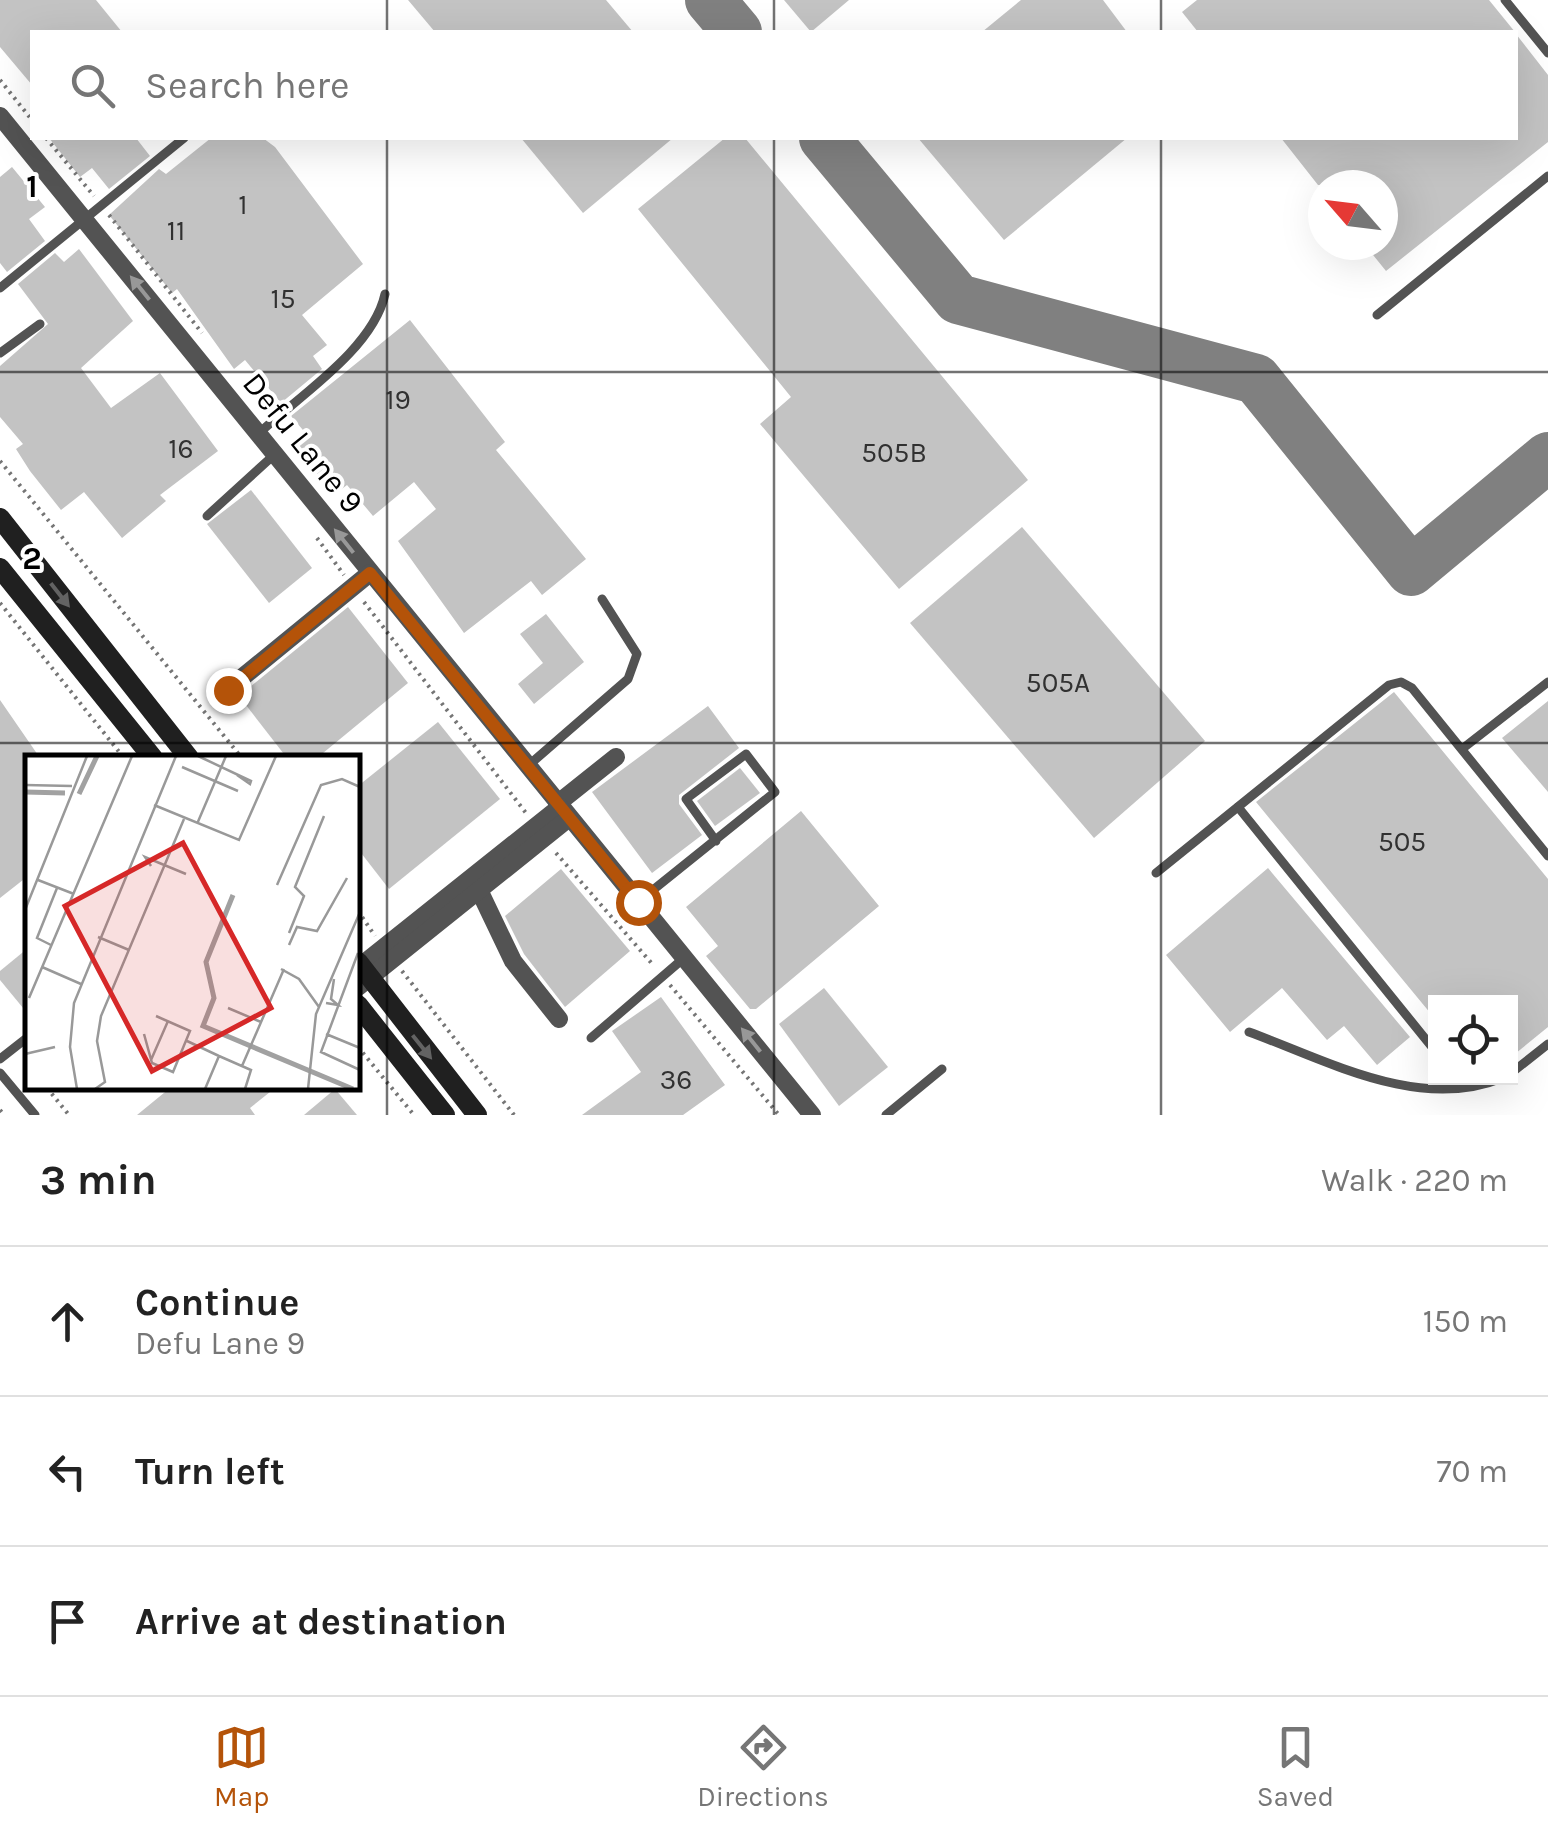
<!DOCTYPE html>
<meta charset="utf-8">
<style>
:root{--surface:#fff;--page:#f2f2f2;--text:#222;--muted:#767676;--line:#e0e0e0;--accent:#b45309}
body{margin:0;font-family:Karla,sans-serif;background:var(--page);color:var(--text)}
.controls{position:absolute;right:30px;bottom:30px;display:grid;overflow:hidden;border-radius:0px;box-shadow:0 10px 40px #0002}
.controls button{width:90px;height:90px;display:grid;place-items:center;padding:0;border:0;border-bottom:2px solid var(--line);background:var(--surface);color:var(--text);font:50px sans-serif}
.compass{position:absolute;left:1308px;top:170px;width:90px;height:90px;border-radius:50%;background:var(--surface);box-shadow:0 10px 40px #0002;rotate:298deg}
.stop{position:absolute;width:30px;height:30px;margin:-22px;border:8px solid #b45309;border-radius:50%;background:#fff}
.stop.end{background:#b45309;border-color:#fff;box-shadow:0 2px 10px #0008}
.list{margin:0;padding:0;list-style:none}
h2{display:flex;justify-content:space-between;align-items:center;height:130px;margin:0;padding:0 40px;font-size:42px}
h2 small{font-size:32px;font-weight:400;color:var(--muted)}
.list li{display:grid;grid-template-columns:65px 1fr auto;gap:30px;align-items:center;box-sizing:border-box;height:150px;padding:0 40px;border-top:2px solid var(--line)}
.list b{display:block;font-size:38px;white-space:nowrap}
.list p{margin:0;font-size:32px;white-space:nowrap;color:var(--muted)}
.list em{font-size:32px;font-style:normal;color:var(--muted)}
.icon{flex:none;width:55px;height:55px;fill:none;stroke:currentColor;stroke-width:2;stroke-linecap:round;stroke-linejoin:round}
.map{position:relative;flex:none;width:1548px;height:1115px;overflow:hidden}
.search{position:absolute;background:var(--surface);box-shadow:0 10px 40px #0002;left:30px;right:30px;top:30px;height:110px;display:flex;align-items:center;gap:25px;box-sizing:border-box;padding:0 35px;border-radius:0px;color:var(--muted);font-size:38px}
.sheet{height:580px;background:var(--surface)}
nav{display:flex;justify-content:space-around;align-items:center;box-sizing:border-box;height:140px;border-top:2px solid var(--line);background:var(--surface);font-size:28px;color:var(--muted)}
nav a{display:grid;justify-items:center;gap:5px}
nav .on{color:var(--accent)}
.map>svg:first-child{display:block}
.lines{fill:none;stroke-linecap:round;stroke-linejoin:round}
.taxiway{stroke:#808080;stroke-width:50}
.building{fill:#c3c3c3}
.path{stroke:#757575;stroke-width:4;stroke-dasharray:2.5 5;stroke-linecap:butt}
.lane{stroke:#535353;stroke-width:9}
.street{stroke:#535353;stroke-width:18}
.secondary{stroke:#202020;stroke-width:20}
.oneway{fill:#989898}
.oneway2{fill:#636363}
.route{stroke:#b45309;stroke-width:12}
.grid{fill:none;stroke:#000;stroke-width:2.5;stroke-opacity:0.55}
.labels{text-anchor:middle;dominant-baseline:central;stroke-width:8;stroke-linejoin:round;paint-order:stroke}
.number-label{font-size:28px;fill:#313131}
.street-label{font-size:32px;fill:#000;stroke:#fff}
.inset-river{fill:none;stroke:#a1a1a1;stroke-width:5}
.inset-road{fill:none;stroke:#999;stroke-width:2.5}
.view{fill:#d62828;fill-opacity:0.15;stroke:#d62828;stroke-width:5}
.inset-edge{fill:none;stroke:#000;stroke-width:5}
.grid-label{font-size:32px;text-anchor:middle;font-weight:bold;fill:#000;stroke:#fff;stroke-width:8;stroke-linejoin:round;paint-order:stroke}
</style>
<div class="map">
<svg width="1548" height="1115" viewBox="0 0 1548 1115">
<rect width="100%" height="100%" fill="#fff"/>
<g class="lines">
<!-- taxiway -->
<g class="taxiway">
<path d="M710 0 737 32"/>
<path d="M824 138 958 299 1256 379 1411 571 1548 457"/>
</g>
</g>
<!-- building -->
<g class="building">
<path d="M0 0H96L122 32H32V85L0 47Z"/>
<path d="M408 0H606L633 32H435Z"/>
<path d="M784 0H849L811 32Z"/>
<path d="M1021 0H1103L1127 32H982Z"/>
<path d="M1197 0H1489L1515 32H1198L1182 12Z"/>
<path d="M1516 34 1548 75V142L1386 271 1365 245H1383V185H1318L1281 138H1516Z"/>
<path d="M49 138H136L150 156 109 189 92 168 80 177Z"/>
<path d="M211 138H263L275 147 363 264 302 315 327 345 313 356 322 369 281 403 245 360 234 369 177 289 172 293 109 215 159 169 166 174Z"/>
<path d="M521 138H673L583 213Z"/>
<path d="M725 138H745L1028 480 899 589 760 424 791 397 638 209Z"/>
<path d="M918 138H1127L1004 240Z"/>
<path d="M12 167 45 207 29 219 45 241 7 272 0 263V177Z"/>
<path d="M79 249 133 321 81 368 111 408 160 373 218 451 160 495 166 501 122 538 84 492 61 510 30 471 16 449 23 444 0 417V366L48 324 18 284 55 253 64 262Z"/>
<path d="M410 320 505 442 496 450 586 559 542 595 531 581 464 633 398 541 436 509 414 482 373 516 347 485 334 495 295 447 308 436 291 416Z"/>
<path d="M251 490 312 568 269 603 207 524Z"/>
<path d="M1022 527 1205 741 1094 838 910 623Z"/>
<path d="M348 607 408 683 317 758H287L239 696Z"/>
<path d="M546 614 584 662 534 704 518 684 543 663 520 634Z"/>
<path d="M1394 692 1548 879V1027L1510 1058V1002H1436V1020L1256 802Z"/>
<path d="M0 700 40 758H28V876L0 898Z"/>
<path d="M1548 701V792L1502 738Z"/>
<path d="M708 706 739 748 679 795V804L702 835 652 873 592 792Z"/>
<path d="M438 722 500 799 389 889 358 849V786Z"/>
<path d="M740 768 760 793 715 826 697 801Z"/>
<path d="M801 811 879 906 756 1009H750L706 956 718 946 686 907Z"/>
<path d="M1268 868 1410 1037 1377 1065 1344 1026 1327 1040 1282 988 1230 1032 1166 955Z"/>
<path d="M561 869 630 951 565 1007 524 954 505 916Z"/>
<path d="M28 948V1014L0 980V971Z"/>
<path d="M824 988 888 1067 839 1106 779 1024Z"/>
<path d="M661 997 725 1085 683 1115H582L641 1072 612 1031Z"/>
<path d="M170 1088H275L250 1108 255 1115H137Z"/>
<path d="M335 1089 357 1115H304Z"/>
</g>
<g class="lines">
<!-- path -->
<g class="path">
<path d="M0 80 32 120"/>
<path d="M46 138 94 196"/>
<path d="M109 215 202 333"/>
<path d="M0 461 242 758"/>
<path d="M317 538 344 575"/>
<path d="M364 602 526 813"/>
<path d="M0 603 124 758"/>
<path d="M556 853 654 966"/>
<path d="M358 911 375 936"/>
<path d="M402 971 514 1115"/>
<path d="M670 985 779 1115"/>
<path d="M358 1047 414 1115"/>
<path d="M47 1088 69 1115"/>
<path d="M0 1110 4 1115"/>
</g>
<!-- lane -->
<g class="lane">
<path d="M1505 0 1548 53"/>
<path d="M0 288 184 138"/>
<path d="M1377 315 1548 176"/>
<path d="M0 353 40 324"/>
<path d="M258 434C299 396 373 349 385 294"/>
<path d="M207 516 274 455"/>
<path d="M1462 749 1548 682"/>
<path d="M529 765 628 679 637 654 602 599"/>
<path d="M1238 807 1436 1052"/>
<path d="M1156 873 1389 685 1401 682 1412 688 1548 856"/>
<path d="M638 902 775 792 746 754 686 799 716 841"/>
<path d="M1249 1032C1326 1060 1419 1112 1502 1078"/>
<path d="M591 1038 684 958"/>
<path d="M0 1059 28 1037"/>
<path d="M0 1073 35 1115"/>
<path d="M1510 1074 1548 1044"/>
<path d="M886 1115 942 1069"/>
</g>
<!-- street -->
<g class="street">
<path d="M0 116 812 1115"/>
<path d="M228 689 370 573"/>
<path d="M557 804 616 757"/>
<path d="M479 890 513 961 559 1019"/>
<path d="M358 968 560 807"/>
<path d="M358 987 569 818"/>
</g>
<!-- secondary -->
<g class="secondary">
<path d="M0 518 189 758"/>
<path d="M0 568 153 758"/>
<path d="M358 962 477 1115"/>
<path d="M358 1005 445 1115"/>
</g>
</g>
<!-- one-way arrows -->
<defs><path id="oneway-solid" d="M-6-.8H1V-3.2L6.5 0L1 3.2V.8H-6Z" transform="scale(2.5)"/></defs>
<g class="oneway">
<use href="#oneway-solid" transform="translate(140 288) rotate(-129)"/>
<use href="#oneway-solid" transform="translate(344 541) rotate(-129)"/>
<use href="#oneway-solid" transform="translate(751 1040) rotate(-129)"/>
</g>
<g class="oneway2">
<use href="#oneway-solid" transform="translate(60 595) rotate(52)"/>
<use href="#oneway-solid" transform="translate(422 1047) rotate(51)"/>
</g>
<g class="lines">
<!-- route -->
<path class="route" d="M228 690 370 573 638 902"/>
</g>
<!-- grid -->
<path class="grid" d="M387 0V32M774 0V32M1161 0V32M387 138V1115M774 138V1115M1161 138V1115M0 372H1548M0 743H1548"/>
<g class="labels">
<!-- number labels -->
<g class="number-label">
<text x="243" y="204">1</text>
<text x="176" y="230">11</text>
<text x="283" y="298">15</text>
<text x="398" y="399">19</text>
<text x="181" y="448">16</text>
<text x="894" y="452">505B</text>
<text x="1058" y="682">505A</text>
<text x="1402" y="841">505</text>
<text x="676" y="1079">36</text>
</g>
<!-- street labels -->
<g class="street-label">
<text transform="translate(303 443) rotate(51)">Defu Lane 9</text>
</g>
</g>
<!-- overview -->
<g transform="translate(25 755)">
<rect width="335" height="335" fill="#fff"/>
<path class="inset-river" d="M0 37 40 38M54 39 72 1M208 140 181 207 189 243 178 271 328 334"/>
<path class="inset-road" d="M173 1 226 26 225 29 212 20M157 12 213 36M0 30 47 31M129 50 214 85 251 1M172 69 201 1M126 111 120 102 161 119M13 125 49 139M252 130 296 30 317 24 335 32M0 155 62 1M264 178 279 141 270 132 299 61M73 182 104 195M26 190 12 183 32 133M264 190 272 172 292 176 322 123M333 198 296 297 335 315M17 212 56 229M256 214 274 224 294 252M4 243 107 1M301 248 313 250 306 244 309 224M203 253 236 267M119 279 127 308 148 317 165 276 131 261M301 279 335 293M162 286 194 301M0 299 30 292M126 305 143 266M217 311 259 214M52 334 45 292 49 248 151 1M70 334 80 327 72 286 76 261 159 64M180 334 194 301 226 315 220 334M283 334 291 259 335 157"/>
<path class="view" d="M158 88 246 253 127 316 40 151Z"/>
<rect width="335" height="335" class="inset-edge"/>
</g>
<g class="grid-label">
<text x="32" y="197">1</text>
<text x="32" y="569">2</text>
</g>
</svg>
<div class="controls">
<button><svg class="icon" aria-label="locate" viewBox="0 0 24 24"><circle cx="12" cy="12" r="6"/><path d="M12 2v4M12 18v4M2 12h4M18 12h4"/></svg></button>
</div>
<svg class="compass" viewBox="-18 -18 36 36"><path d="M0-13l5 13h-10z" fill="#e53935"/><path d="M0 13l5-13h-10z" fill="#767676"/></svg>
<div class="stop" style="left:638px;top:902px"></div>
<div class="stop end" style="left:228px;top:690px"></div>
<div class="search"><svg class="icon" aria-label="search" viewBox="0 0 24 24"><circle cx="10" cy="10" r="6"/><path d="M15 15l6 6"/></svg>Search here</div>
</div>
<section class="sheet">
<h2>3 min<small>Walk · 220 m</small></h2>
<ul class="list">
<li><svg class="icon" aria-label="ahead" viewBox="0 0 24 24"><path d="M12 20V5M6 11l6-6 6 6"/></svg><div><b>Continue</b><p>Defu Lane 9</p></div><em>150 m</em></li>
<li><svg class="icon" aria-label="left" viewBox="0 0 24 24"><path d="M17 20v-9H6M10 6l-5 5 5 5"/></svg><div><b>Turn left</b></div><em>70 m</em></li>
<li><svg class="icon" aria-label="arrive" viewBox="0 0 24 24"><path d="M6 21V4h12l-3 4 3 4H6"/></svg><div><b>Arrive at destination</b></div></li>
</ul>
</section>
<nav>
<a class="on"><svg class="icon" aria-label="map" viewBox="0 0 24 24"><path d="M3 6l6-2 6 2 6-2v14l-6 2-6-2-6 2zM9 4v14M15 6v14"/></svg>Map</a>
<a><svg class="icon" aria-label="directions" viewBox="0 0 24 24"><path d="M12 3l9 9-9 9-9-9zM9 14v-3h6M13 9l2 2-2 2"/></svg>Directions</a>
<a><svg class="icon" aria-label="saved" viewBox="0 0 24 24"><path d="M7 4h10v16l-5-4-5 4z"/></svg>Saved</a>
</nav>
